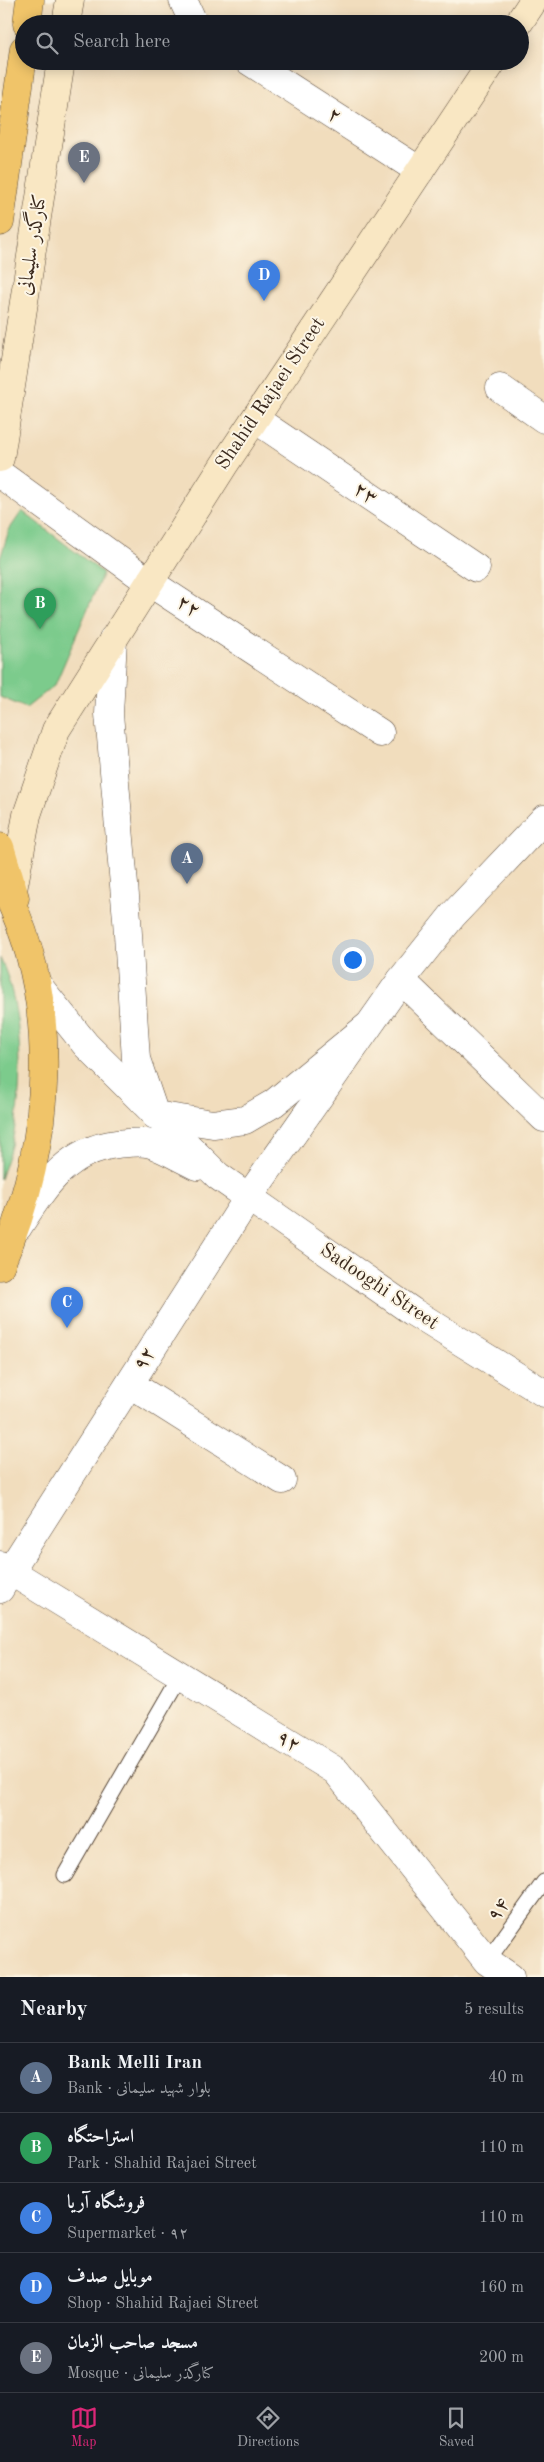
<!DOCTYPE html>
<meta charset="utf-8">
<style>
:root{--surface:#171b24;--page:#20242c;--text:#f1f3f6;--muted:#9ea1a6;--line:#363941;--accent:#db2777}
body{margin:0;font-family:"Old Standard TT",Amiri,serif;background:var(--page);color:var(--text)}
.you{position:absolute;left:352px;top:959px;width:18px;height:18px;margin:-12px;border:4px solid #fff;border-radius:50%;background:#1a73e8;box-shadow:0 0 0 8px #1a73e833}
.badge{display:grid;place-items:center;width:32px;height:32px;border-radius:50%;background:var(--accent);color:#fff;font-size:16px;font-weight:700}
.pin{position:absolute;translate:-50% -41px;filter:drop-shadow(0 1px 2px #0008)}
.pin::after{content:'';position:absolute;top:26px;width:18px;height:15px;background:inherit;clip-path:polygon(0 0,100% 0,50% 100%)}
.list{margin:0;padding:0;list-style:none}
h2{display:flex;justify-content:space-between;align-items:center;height:65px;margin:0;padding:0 20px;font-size:21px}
h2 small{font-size:16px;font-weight:400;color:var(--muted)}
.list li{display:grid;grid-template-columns:32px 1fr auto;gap:15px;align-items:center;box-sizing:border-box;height:70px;padding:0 20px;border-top:1px solid var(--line)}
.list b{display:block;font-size:19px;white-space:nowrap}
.list p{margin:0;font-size:16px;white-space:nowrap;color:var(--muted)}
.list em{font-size:16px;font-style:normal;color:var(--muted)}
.icon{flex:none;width:28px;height:28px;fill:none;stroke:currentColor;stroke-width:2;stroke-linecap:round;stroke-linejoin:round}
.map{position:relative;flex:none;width:544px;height:1977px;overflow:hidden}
.search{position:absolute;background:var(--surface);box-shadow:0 2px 12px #0003;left:15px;right:15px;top:15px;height:55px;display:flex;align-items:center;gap:12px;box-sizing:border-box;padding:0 18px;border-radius:28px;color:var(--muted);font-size:19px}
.sheet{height:415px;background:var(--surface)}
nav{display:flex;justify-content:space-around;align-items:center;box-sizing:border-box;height:70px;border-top:1px solid var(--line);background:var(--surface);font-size:14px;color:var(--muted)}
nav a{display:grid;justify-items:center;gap:2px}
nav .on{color:var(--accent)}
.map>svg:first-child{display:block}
.green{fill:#7bcb8c;stroke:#5b7a55}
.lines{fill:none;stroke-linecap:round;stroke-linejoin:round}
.service-casing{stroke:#564536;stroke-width:17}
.minor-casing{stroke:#564536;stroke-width:29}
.tertiary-casing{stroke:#564536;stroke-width:29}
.secondary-casing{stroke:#564536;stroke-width:29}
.primary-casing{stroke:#564536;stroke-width:29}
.service{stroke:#fff;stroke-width:15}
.minor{stroke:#fff;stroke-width:28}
.tertiary{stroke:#fff;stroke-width:28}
.secondary{stroke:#f9e7c3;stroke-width:28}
.primary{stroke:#f0c469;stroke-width:28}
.labels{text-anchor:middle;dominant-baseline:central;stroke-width:4;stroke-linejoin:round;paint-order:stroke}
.street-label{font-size:20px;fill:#3b2a1e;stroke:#fcf5e5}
</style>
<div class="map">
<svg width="544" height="1977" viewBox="0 0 544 1977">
<rect width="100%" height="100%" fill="#fcf5e5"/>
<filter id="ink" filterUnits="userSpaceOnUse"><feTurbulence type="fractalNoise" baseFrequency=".02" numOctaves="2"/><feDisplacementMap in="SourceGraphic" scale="10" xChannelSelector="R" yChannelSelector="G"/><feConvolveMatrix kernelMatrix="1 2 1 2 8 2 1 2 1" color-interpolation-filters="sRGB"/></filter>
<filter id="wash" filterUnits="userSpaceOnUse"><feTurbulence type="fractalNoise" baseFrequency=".0096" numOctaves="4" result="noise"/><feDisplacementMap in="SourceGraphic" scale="20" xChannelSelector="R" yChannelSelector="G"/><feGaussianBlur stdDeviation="1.12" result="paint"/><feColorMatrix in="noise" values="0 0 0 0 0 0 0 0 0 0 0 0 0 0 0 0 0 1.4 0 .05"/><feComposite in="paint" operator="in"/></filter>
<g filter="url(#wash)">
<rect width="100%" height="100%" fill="#f1ddbd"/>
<!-- green -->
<g class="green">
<path d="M22 511 103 573 55 685 26 708 0 697V559L9 530Z"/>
<path d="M0 958C24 1007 24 1089 12 1142 9 1154 4 1167 0 1179Z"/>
</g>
</g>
<g filter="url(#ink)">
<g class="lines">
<defs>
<g id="service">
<path d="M65 1875 180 1676"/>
<path d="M487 1961 544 1882"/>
</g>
<g id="minor">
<path d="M183 0 194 24"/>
<path d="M249 61 420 171"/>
<path d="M500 388 544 419"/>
<path d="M255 419 476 568"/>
<path d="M0 474 149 582 380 733"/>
<path d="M401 980 544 1118"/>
<path d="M130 1384 282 1480"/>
<path d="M0 1565 10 1571 248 1198"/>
<path d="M0 1589 10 1571 336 1771 487 1961 510 1977"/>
</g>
<g id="tertiary">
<path d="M113 639 109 714 127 919 136 1059 155 1115 213 1124 245 1120 274 1103 368 1026"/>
<path d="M37 984 86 1045 218 1176 413 1312 544 1393"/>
<path d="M248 1198 401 980 453 915 544 819"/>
<path d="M18 1227C44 1187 66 1150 117 1144 127 1143 142 1141 151 1144 167 1150 182 1159 197 1166"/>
</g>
<g id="secondary">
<path d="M66 24 70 0"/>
<path d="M518 24 534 0"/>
<path d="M0 458 61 61"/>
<path d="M13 890 27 815 56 730 224 465 493 61"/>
</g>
<g id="primary">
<path d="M27 24 30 0"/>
<path d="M0 222 24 49"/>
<path d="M0 847 15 898"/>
<path d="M0 880C64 999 52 1146 0 1266"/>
</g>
</defs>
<!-- service casing -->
<use href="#service" class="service-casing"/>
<!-- minor casing -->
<use href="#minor" class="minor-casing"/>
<!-- tertiary casing -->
<use href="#tertiary" class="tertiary-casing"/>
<!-- secondary casing -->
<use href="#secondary" class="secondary-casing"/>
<!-- primary casing -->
<use href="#primary" class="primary-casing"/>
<!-- service -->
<use href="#service" class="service"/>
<!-- minor -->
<use href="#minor" class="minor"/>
<!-- tertiary -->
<use href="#tertiary" class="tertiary"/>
<!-- secondary -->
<use href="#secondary" class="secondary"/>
<!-- primary -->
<use href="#primary" class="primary"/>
</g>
</g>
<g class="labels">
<!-- street labels -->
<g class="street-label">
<text transform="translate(334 116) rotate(33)">۲</text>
<text transform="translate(33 245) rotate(-81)">کنارگذر سلیمانی</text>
<text transform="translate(271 394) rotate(-56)">Shahid Rajaei Street</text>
<text transform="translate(365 494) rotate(34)">۲۳</text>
<text transform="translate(188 607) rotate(33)">۲۲</text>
<text transform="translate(379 1287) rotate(34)">Sadooghi Street</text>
<text transform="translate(145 1359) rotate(-58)">۹۲</text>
<text transform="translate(288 1742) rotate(31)">۹۲</text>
<text transform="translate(499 1910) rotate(-54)">۹۴</text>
</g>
</g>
</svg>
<div class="you"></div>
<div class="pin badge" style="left:187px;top:884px;background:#5c6f8a">A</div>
<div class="pin badge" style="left:40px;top:629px;background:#2e9e5b">B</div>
<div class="pin badge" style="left:67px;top:1328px;background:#3f7fe0">C</div>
<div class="pin badge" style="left:264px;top:301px;background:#3f7fe0">D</div>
<div class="pin badge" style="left:84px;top:183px;background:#6b7280">E</div>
<div class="search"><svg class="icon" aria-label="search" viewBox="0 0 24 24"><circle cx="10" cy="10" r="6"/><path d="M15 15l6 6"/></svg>Search here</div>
</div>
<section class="sheet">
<h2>Nearby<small>5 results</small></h2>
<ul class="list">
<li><span class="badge" style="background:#5c6f8a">A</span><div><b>Bank Melli Iran</b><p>Bank · بلوار شهید سلیمانی</p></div><em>40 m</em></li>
<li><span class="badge" style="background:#2e9e5b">B</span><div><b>استراحتگاه</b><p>Park · Shahid Rajaei Street</p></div><em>110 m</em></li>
<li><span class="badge" style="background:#3f7fe0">C</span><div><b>فروشگاه آریا</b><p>Supermarket · ۹۲</p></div><em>110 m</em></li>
<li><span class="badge" style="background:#3f7fe0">D</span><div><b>موبایل صدف</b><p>Shop · Shahid Rajaei Street</p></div><em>160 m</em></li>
<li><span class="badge" style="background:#6b7280">E</span><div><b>مسجد صاحب الزمان</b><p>Mosque · کنارگذر سلیمانی</p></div><em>200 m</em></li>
</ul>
</section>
<nav>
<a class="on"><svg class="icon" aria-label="map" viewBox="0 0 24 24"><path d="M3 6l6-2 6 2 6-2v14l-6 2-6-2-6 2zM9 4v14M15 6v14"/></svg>Map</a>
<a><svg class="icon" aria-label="directions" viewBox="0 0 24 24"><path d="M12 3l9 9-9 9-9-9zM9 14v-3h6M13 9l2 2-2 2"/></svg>Directions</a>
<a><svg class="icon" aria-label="saved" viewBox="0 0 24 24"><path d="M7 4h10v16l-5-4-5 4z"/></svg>Saved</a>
</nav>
